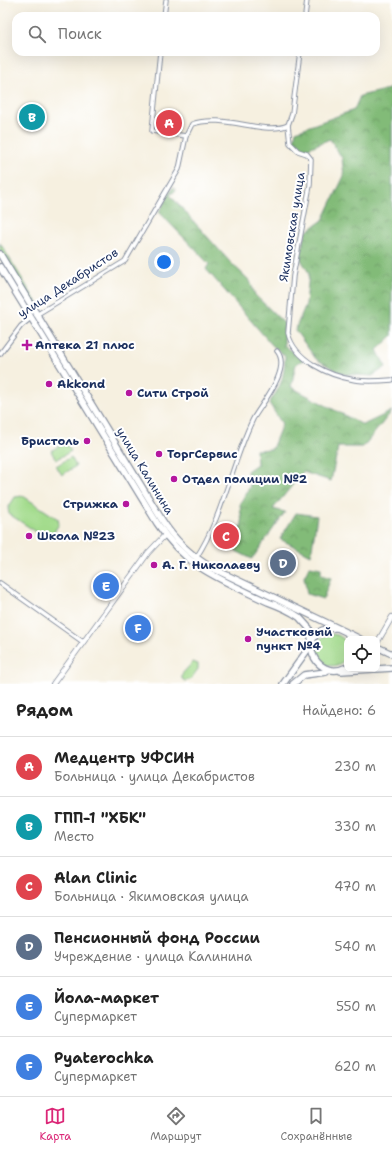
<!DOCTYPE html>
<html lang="ru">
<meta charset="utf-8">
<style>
:root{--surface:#fff;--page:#f2f2f2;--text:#222;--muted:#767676;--line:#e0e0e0;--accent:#db2777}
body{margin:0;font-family:"Shantell Sans",sans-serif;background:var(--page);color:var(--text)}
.controls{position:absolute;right:12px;bottom:12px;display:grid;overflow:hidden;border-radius:8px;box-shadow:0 4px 16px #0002}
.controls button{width:36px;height:36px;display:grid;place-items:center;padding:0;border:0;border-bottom:1px solid var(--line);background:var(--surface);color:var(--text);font:20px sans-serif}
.you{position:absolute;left:164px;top:262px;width:14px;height:14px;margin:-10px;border:3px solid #fff;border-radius:50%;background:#1a73e8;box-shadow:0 0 0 6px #1a73e833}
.badge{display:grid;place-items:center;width:26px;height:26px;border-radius:50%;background:var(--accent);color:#fff;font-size:13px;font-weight:700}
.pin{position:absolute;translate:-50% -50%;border:2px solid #fff;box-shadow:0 1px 4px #0006}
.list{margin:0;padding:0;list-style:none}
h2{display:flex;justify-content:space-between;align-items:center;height:52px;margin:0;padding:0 16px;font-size:17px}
h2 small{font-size:13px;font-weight:400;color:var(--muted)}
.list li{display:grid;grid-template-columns:26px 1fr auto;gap:12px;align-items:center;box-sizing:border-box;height:60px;padding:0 16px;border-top:1px solid var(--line)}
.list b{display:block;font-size:15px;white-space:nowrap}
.list p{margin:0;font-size:13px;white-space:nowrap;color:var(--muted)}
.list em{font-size:13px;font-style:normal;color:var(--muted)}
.icon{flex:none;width:22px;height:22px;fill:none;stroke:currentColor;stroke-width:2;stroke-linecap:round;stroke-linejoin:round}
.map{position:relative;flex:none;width:392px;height:684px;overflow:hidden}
.search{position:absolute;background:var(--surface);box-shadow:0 4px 16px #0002;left:12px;right:12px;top:12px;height:44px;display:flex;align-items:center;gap:10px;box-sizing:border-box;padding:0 14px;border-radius:12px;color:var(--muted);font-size:15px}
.sheet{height:412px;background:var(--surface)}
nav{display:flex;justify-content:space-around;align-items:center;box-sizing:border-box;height:56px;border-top:1px solid var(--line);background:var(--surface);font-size:11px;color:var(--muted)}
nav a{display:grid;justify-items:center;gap:2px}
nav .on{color:var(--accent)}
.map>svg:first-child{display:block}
.grass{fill:#a3db8c;stroke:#5f8575}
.forest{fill:url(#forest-crowns);stroke:#4e756b}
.park{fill:url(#park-tufts);stroke:#5f8575}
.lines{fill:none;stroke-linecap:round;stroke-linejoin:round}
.minor-casing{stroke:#88909f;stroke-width:5.5}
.tertiary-casing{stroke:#88909f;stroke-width:6}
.primary-casing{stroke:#88909f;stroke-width:8}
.minor{stroke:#fff;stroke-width:3.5}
.tertiary{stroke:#fff;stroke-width:4.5}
.primary{stroke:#fff;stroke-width:5.5}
.poi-dot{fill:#b5179e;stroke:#fff;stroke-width:1.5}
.labels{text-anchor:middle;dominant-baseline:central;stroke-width:4;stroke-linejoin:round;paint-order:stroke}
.street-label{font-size:12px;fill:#1b2f5e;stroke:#fff}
.poi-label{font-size:12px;font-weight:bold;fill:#1b2f5e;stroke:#fff;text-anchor:start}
</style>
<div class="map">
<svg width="392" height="684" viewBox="0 0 392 684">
<defs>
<pattern id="forest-crowns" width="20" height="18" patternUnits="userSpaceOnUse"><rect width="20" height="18" fill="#82bb78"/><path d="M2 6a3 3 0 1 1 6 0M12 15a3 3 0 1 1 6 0" fill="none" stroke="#6a9866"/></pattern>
<pattern id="park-tufts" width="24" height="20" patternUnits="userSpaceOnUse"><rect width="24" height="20" fill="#a3db8c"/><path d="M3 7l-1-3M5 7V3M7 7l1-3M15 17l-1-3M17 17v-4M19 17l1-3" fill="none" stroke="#8cbc7b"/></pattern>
</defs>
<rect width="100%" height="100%" fill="#fff"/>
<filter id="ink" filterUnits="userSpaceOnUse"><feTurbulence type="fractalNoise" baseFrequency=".025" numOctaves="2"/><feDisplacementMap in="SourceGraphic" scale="8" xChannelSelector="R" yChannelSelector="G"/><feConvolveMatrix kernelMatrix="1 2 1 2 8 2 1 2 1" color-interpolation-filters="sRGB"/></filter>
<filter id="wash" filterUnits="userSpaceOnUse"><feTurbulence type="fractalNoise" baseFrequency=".012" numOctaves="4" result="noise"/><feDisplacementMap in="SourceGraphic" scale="16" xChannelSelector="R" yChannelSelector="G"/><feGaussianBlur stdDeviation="0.9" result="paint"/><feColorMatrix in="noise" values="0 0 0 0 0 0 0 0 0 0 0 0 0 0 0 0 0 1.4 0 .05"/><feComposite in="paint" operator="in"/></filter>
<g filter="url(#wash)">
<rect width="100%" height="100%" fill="#f6f0e0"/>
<!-- grass -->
<g class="grass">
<path d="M0 243 39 306 38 309 36 308 0 250Z"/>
<path d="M65 442 71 451 56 460 51 451Z"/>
<path d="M23 496 58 519 59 524 51 537H44L9 514 8 508 15 497Z"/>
<circle cx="332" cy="650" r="16"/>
<path d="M193 662 198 664V669L190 680 185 681 182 679V674Z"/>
</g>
<!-- forest -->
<g class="forest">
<path d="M392 84V336L377 350 386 367 372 376 342 374 316 359 295 330 306 304 309 273 300 258 306 232 323 220 344 176 342 158 330 139 304 150 294 141 296 131 354 110 360 96 389 89Z"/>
<path d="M173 187 176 190 170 195 230 262 250 281 255 295 284 323V345L303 360 296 364 291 387 363 425 392 411 363 447H338L331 481 303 472 273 509 285 512 252 559 230 548 242 524 240 505 250 486 247 471 257 464 256 450 272 449 282 424 269 403C282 385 284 377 285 356L272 345 206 269 209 264 159 212Z"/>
<path d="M296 513 317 516 311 555 280 539Z"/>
<path d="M310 566 321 568V575L331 578 323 599 307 594 304 577Z"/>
</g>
<!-- park -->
<path class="park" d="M71 457 76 466 62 475 56 466Z"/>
</g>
<g filter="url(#ink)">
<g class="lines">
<defs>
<g id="minor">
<path d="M164 16 166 0"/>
<path d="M305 16 307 0"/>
<path d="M160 52 152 131 186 136"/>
<path d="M300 52 292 114 288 125 290 143 298 151 307 154 311 159 310 185 293 276 288 333C294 360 329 376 355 380 367 382 380 381 392 380"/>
<path d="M36 315 125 261 179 169 186 136 192 124C224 113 265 136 288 125"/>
<path d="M0 354 21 326 31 318"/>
<path d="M196 558C224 515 231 464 253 419 262 403 292 369 277 351"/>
<path d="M0 583 83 642"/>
</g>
<g id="tertiary">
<path d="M377 643 392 617"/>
<path d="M53 684 148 553 165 535"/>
</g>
<g id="primary">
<path d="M0 254 162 520C175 541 190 555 212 568L346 632 352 639"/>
<path d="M0 267 157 523C186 568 222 580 268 602 279 606 289 610 299 617L309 628 312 642"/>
<path d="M336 628C293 627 313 684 347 667"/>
<path d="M350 634 360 639"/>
<path d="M377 647 392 654"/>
<path d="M377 669 392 668"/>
<path d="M341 671 374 669"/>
<path d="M283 684 311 645"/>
<path d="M293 684 304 675 326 672"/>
</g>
</defs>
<!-- minor casing -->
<use href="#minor" class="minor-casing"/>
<!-- tertiary casing -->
<use href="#tertiary" class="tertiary-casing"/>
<!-- primary casing -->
<use href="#primary" class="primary-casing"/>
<!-- minor -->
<use href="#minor" class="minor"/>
<!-- tertiary -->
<use href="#tertiary" class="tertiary"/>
<!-- primary -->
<use href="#primary" class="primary"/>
</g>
</g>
<!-- markers -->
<g class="poi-dot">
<path d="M25 339h4v4h4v4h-4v4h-4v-4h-4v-4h4z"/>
<circle cx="49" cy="384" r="4"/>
<circle cx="129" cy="393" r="4"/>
<circle cx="87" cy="441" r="4"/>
<circle cx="159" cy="454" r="4"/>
<circle cx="174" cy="479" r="4"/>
<circle cx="126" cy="504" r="4"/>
<circle cx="29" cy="536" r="4"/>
<circle cx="154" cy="565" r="4"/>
<circle cx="248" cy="639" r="4"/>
</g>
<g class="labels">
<!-- street labels -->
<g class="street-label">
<text transform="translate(292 227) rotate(-81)">Якимовская улица</text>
<text transform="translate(68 283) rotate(-33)">улица Декабристов</text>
<text transform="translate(145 471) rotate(59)">улица Калинина</text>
</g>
<!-- poi labels -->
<g class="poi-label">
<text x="35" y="345">Аптека 21 плюс</text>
<text x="57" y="384">Akkond</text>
<text x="137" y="393">Сити Строй</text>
<text x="79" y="441" text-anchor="end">Бристоль</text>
<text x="167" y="454">ТоргСервис</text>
<text x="182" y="479">Отдел полиции №2</text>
<text x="118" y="504" text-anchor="end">Стрижка</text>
<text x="37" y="536">Школа №23</text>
<text x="162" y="565">А. Г. Николаеву</text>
<text x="256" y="632">Участковый<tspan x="256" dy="14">пункт №4</tspan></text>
</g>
</g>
</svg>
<div class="controls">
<button><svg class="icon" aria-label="locate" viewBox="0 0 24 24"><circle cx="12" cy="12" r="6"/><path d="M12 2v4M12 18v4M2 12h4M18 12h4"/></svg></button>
</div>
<div class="you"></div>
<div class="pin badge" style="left:169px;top:123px;background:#e0444e">A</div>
<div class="pin badge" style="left:32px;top:117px;background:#0f9aa8">B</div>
<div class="pin badge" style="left:226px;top:536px;background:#e0444e">C</div>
<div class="pin badge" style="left:283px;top:563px;background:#5c6f8a">D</div>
<div class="pin badge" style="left:106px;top:586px;background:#3f7fe0">E</div>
<div class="pin badge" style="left:138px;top:628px;background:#3f7fe0">F</div>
<div class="search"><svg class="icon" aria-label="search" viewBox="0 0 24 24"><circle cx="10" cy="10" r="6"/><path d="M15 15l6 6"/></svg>Поиск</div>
</div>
<section class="sheet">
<h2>Рядом<small>Найдено: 6</small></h2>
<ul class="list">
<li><span class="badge" style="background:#e0444e">A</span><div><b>Медцентр УФСИН</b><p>Больница · улица Декабристов</p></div><em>230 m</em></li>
<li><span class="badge" style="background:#0f9aa8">B</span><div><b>ГПП-1 &quot;ХБК&quot;</b><p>Место</p></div><em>330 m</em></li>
<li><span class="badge" style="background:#e0444e">C</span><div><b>Alan Clinic</b><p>Больница · Якимовская улица</p></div><em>470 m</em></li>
<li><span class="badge" style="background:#5c6f8a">D</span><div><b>Пенсионный фонд России</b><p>Учреждение · улица Калинина</p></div><em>540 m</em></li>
<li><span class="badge" style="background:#3f7fe0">E</span><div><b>Йола-маркет</b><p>Супермаркет</p></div><em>550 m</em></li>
<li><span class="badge" style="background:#3f7fe0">F</span><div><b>Pyaterochka</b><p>Супермаркет</p></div><em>620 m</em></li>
</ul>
</section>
<nav>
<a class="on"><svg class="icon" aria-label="map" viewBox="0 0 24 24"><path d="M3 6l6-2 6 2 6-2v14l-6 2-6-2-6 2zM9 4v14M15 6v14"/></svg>Карта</a>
<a><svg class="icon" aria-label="directions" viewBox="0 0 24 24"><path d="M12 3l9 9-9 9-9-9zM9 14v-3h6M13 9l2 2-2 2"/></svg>Маршрут</a>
<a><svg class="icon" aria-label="saved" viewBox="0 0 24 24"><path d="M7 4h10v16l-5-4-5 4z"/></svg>Сохранённые</a>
</nav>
